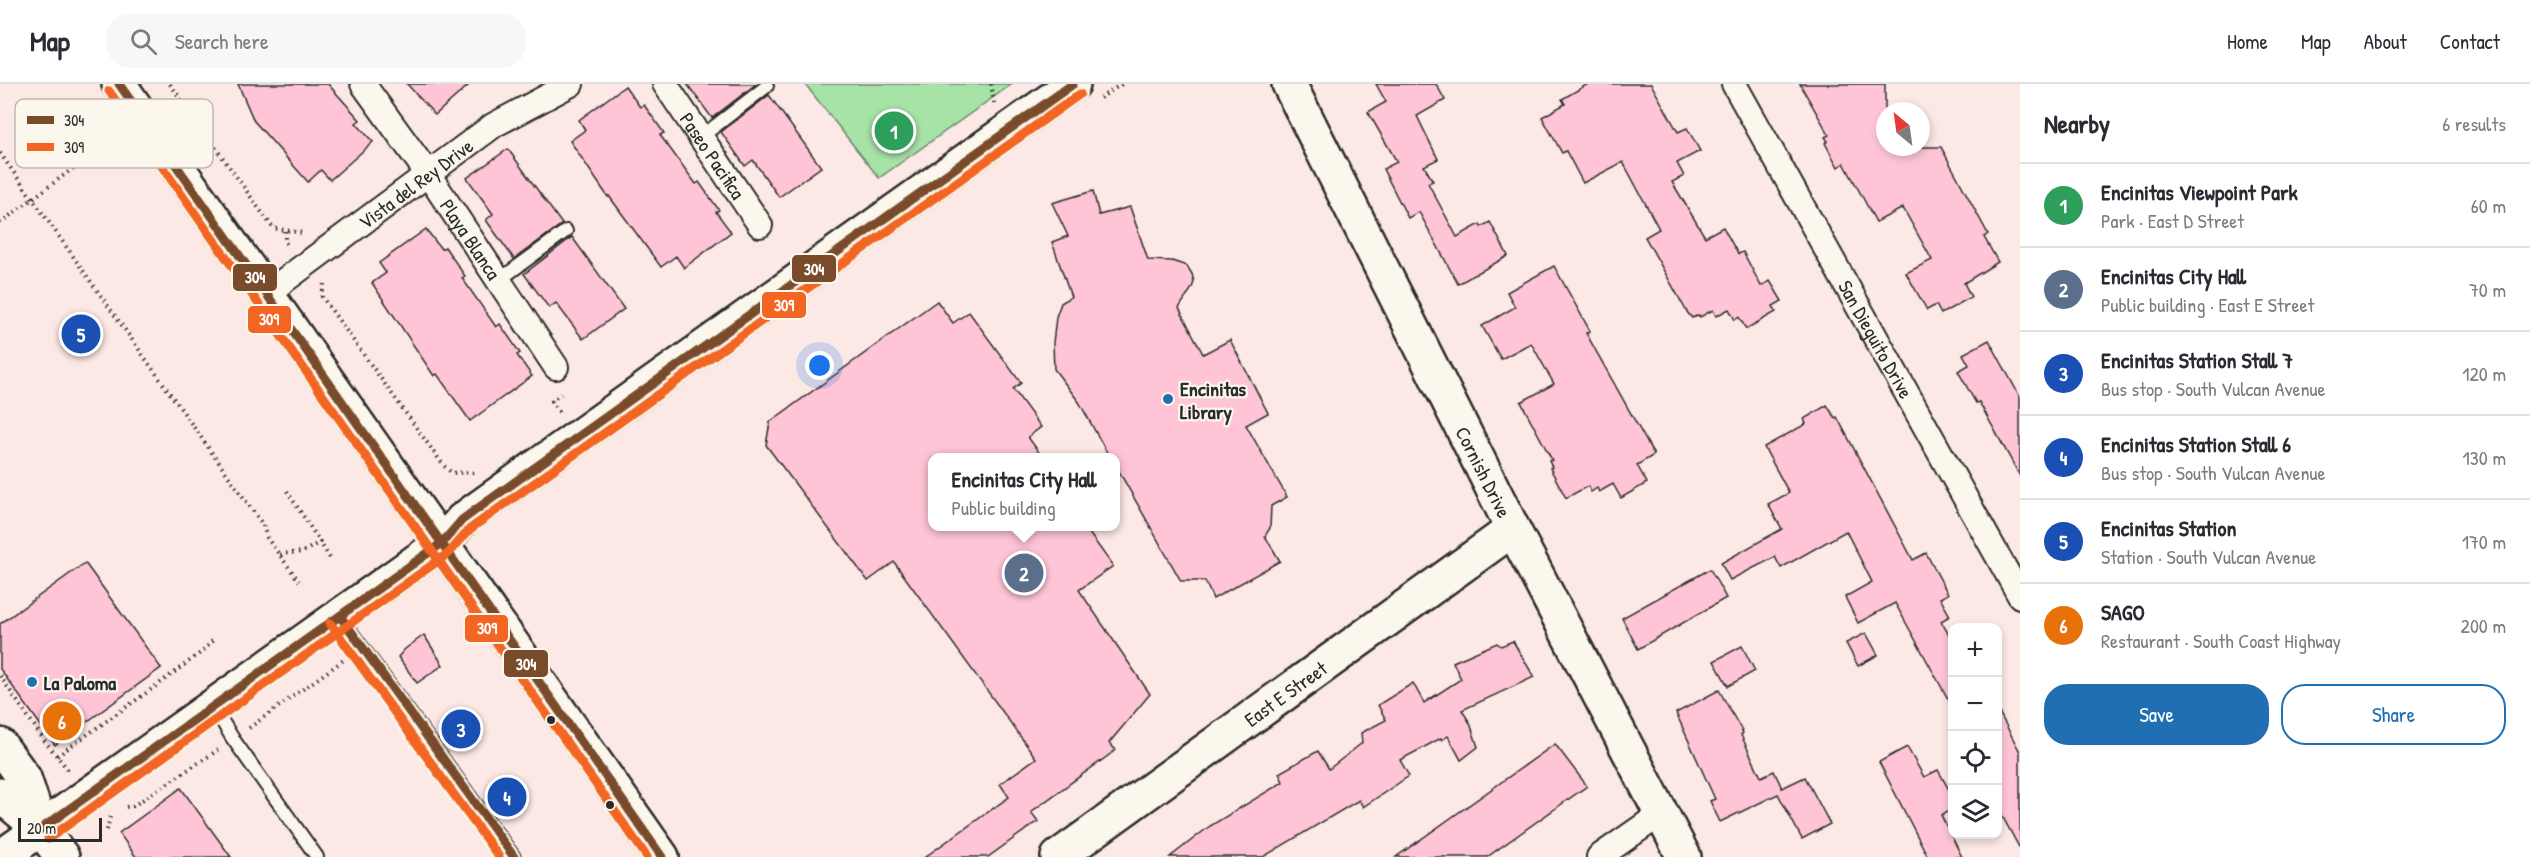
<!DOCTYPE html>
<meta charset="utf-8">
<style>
:root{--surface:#fff;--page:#f7f7f7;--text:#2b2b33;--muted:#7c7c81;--line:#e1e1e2;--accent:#1f6fb2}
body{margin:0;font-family:"Patrick Hand",sans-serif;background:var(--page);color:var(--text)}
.controls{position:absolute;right:18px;bottom:18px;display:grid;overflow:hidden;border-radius:12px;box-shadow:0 3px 9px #0003}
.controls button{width:54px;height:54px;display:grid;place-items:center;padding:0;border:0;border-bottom:2px solid var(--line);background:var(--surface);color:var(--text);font:30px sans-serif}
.compass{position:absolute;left:1876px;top:18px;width:54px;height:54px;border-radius:50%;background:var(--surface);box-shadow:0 3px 9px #0003;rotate:331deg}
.scale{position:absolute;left:18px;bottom:15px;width:84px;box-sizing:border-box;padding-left:6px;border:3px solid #2b2b2b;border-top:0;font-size:16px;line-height:21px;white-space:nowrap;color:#2b2b2b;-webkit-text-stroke:4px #fbf7ec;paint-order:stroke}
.you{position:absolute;left:820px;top:282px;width:21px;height:21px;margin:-15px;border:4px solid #fff;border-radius:50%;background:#1a73e8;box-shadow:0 0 0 9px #1a73e833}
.badge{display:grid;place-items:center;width:39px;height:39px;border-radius:50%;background:var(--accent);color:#fff;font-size:20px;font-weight:700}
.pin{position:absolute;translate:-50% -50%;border:3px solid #fff;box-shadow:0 2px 6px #0006}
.popup{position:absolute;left:928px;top:369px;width:192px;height:78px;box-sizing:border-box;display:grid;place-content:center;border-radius:12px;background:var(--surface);filter:drop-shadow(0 2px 4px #0005);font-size:20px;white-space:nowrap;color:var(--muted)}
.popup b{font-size:22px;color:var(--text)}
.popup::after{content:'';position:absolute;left:50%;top:100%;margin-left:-12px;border:12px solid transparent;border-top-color:var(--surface)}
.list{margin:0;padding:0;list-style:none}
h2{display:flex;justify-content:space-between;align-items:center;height:78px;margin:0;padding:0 24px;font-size:26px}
h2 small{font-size:20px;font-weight:400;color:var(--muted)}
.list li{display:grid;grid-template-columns:39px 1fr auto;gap:18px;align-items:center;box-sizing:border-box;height:84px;padding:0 24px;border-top:2px solid var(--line)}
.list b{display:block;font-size:22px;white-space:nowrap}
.list p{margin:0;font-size:20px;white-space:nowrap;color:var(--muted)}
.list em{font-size:20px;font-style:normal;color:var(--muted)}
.actions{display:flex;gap:12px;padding:18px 24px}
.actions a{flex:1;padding:14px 0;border:2px solid var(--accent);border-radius:24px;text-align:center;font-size:21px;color:var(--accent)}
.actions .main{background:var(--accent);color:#fff}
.icon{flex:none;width:33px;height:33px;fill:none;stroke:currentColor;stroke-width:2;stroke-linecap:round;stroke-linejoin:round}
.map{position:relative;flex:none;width:2020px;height:773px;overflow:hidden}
header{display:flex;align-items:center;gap:36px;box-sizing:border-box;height:84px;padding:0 30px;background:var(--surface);border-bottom:2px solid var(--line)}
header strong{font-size:28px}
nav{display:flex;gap:33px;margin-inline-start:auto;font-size:21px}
.search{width:420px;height:54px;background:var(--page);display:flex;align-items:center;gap:15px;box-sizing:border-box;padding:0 21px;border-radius:24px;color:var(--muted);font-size:22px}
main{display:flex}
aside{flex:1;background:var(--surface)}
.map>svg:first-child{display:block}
.green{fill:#a7e2a7;stroke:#698669;stroke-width:1.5}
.building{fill:#ffc5d6;stroke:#2b2b2b;stroke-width:1.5}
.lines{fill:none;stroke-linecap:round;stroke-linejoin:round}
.lane-casing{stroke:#2b2b2b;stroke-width:16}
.street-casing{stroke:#2b2b2b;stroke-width:28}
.secondary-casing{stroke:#2b2b2b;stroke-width:38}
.primary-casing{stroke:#2b2b2b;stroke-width:38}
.path{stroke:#2b2b2b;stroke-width:4;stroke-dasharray:1.5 4.5;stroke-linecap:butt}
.lane{stroke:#fbf7ec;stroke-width:12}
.street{stroke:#fbf7ec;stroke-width:24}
.secondary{stroke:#fbf7ec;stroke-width:33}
.primary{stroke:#fbf7ec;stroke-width:33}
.bus-1-casing{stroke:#fbf7ec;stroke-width:14}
.bus-2-casing{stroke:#fbf7ec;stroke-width:14}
.bus-1{stroke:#7a4b2a;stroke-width:9}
.bus-2{stroke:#f26522;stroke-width:9}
.poi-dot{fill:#1f6fb2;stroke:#fbf7ec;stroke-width:2}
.bus-dot{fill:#2b2b2b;stroke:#fbf7ec;stroke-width:2}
.labels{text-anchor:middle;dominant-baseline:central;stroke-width:4.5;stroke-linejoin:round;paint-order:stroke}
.street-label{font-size:20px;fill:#2b2b2b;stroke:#fbf7ec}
.poi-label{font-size:20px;font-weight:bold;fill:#2b2b2b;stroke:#fbf7ec;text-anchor:start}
.key{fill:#fbf7ec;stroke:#bdbab2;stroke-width:1.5}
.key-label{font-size:16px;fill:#2b2b2b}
.line-badge{stroke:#fbf7ec;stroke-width:2}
.badge-label{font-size:16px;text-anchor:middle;font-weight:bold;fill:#fff}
</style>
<header>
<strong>Map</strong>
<div class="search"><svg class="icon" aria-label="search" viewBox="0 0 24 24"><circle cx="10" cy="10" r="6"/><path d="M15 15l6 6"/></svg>Search here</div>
<nav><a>Home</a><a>Map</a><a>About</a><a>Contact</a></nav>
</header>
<main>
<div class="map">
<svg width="2020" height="773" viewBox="0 0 2020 773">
<rect width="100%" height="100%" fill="#fce8e5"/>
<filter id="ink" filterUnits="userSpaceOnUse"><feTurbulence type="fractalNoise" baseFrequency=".0167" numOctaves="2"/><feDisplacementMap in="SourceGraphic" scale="12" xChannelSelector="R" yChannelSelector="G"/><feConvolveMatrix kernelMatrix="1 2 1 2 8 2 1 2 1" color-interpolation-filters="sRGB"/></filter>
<g filter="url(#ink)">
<!-- green -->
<path class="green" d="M805 0H1012L879 94Z"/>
<!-- building -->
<g class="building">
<path d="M238 0H328L360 36 356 39 373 58 330 96 321 86 308 98 254 37Z"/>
<path d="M407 0H470L435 31Z"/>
<path d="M687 0H756L712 34Z"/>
<path d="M1376 0H1436L1445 16 1417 32 1438 75 1424 82 1433 97 1428 99 1457 153 1480 140 1481 143 1490 138 1508 172 1458 200 1419 128 1408 134 1383 85 1397 78 1368 28 1386 18Z"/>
<path d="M1588 0H1651L1678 48 1687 44 1700 67 1677 79 1684 92 1672 98 1705 153 1723 143 1738 170 1743 168 1761 202 1770 197 1782 217 1773 222 1776 228 1746 245 1739 233 1735 236 1729 225 1716 232 1713 226 1700 233 1699 231 1692 234 1687 228 1645 153 1659 145 1623 78 1583 99 1566 67 1562 69 1542 33 1565 20 1562 15Z"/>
<path d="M1800 0H1885V63H1941L1988 150 1984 153 1998 178 1964 199 1971 213 1941 230 1936 221 1927 226 1906 189 1932 176 1903 124 1876 138 1844 79 1838 83 1825 59 1828 57 1825 53 1829 51Z"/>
<path d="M625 2 640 23 644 21 664 49 660 51 696 100 699 98 719 126 716 128 731 148 684 184 676 172 661 183 609 112 608 113 570 57 585 46 579 36Z"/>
<path d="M769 11 821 83 779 113 753 76 745 82 721 48Z"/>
<path d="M508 65 562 140 514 175 486 136 493 130 467 94Z"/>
<path d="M1093 107 1099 131 1130 123 1148 176 1172 177 1187 182 1192 190 1194 198 1192 204 1179 224 1203 270 1230 256 1268 329 1246 341 1287 413 1271 422 1270 444 1265 452 1280 477 1213 515 1205 497H1181L1116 382V374H1110L1079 318 1054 285 1053 259 1056 233 1061 219 1071 213 1052 158 1068 152 1052 119Z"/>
<path d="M426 145 441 165 445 163 465 192 462 194 496 243 500 240 520 269 517 271 532 292 470 337 437 290 434 292 372 199 386 189 379 179Z"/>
<path d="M572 153 624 225 583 255 556 219 549 224 524 190Z"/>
<path d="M1554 182 1590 247 1586 249 1654 371 1637 381 1647 399 1621 414 1613 400 1599 408 1597 404 1591 408 1588 402 1566 414 1550 384 1552 383 1549 377 1552 376 1521 318 1554 300 1531 259 1501 275 1482 242 1515 223 1507 208Z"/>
<path d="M937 217 953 239 969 228 1021 299 1013 305 1041 343 1028 353 1043 374H933V442H1084L1113 482 1079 506 1150 610 1109 659 1116 666 1031 728 1038 737 988 773H925L1009 713 1000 700 1036 674 894 478 868 497 766 361 770 338Z"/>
<path d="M1989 256 2020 313V392L1979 318 1976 319 1958 287 1969 281 1963 270Z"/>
<path d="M1827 321 1835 334 1837 333 1913 476 1926 469 1948 510 1940 514 1950 532 1941 537 1953 558V624L1895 519 1858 539 1845 513 1872 498 1846 447 1781 484 1775 473 1730 496 1721 479 1782 445 1768 420 1789 409 1764 363 1806 340 1804 335Z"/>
<path d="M85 479 161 584 55 661 0 585V540Z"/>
<path d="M1710 485 1726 514 1638 565 1622 534Z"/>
<path d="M1866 549 1878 571 1858 582 1846 559Z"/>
<path d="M424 551 443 581 417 599 398 573 405 565Z"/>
<path d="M1513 557 1534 593 1462 626 1470 639 1478 663 1461 676 1448 652 1442 656 1441 654 1400 676 1409 692 1363 723 1359 716 1263 773H1170L1210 742 1283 698 1279 689 1318 667 1329 685 1362 659 1361 649 1386 636 1378 621 1413 599 1424 619 1461 595 1453 578 1497 559 1501 562Z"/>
<path d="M1742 562 1755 587 1728 602 1714 577Z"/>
<path d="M1719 606 1743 649 1741 651 1761 693 1774 687 1782 704 1805 693 1830 740 1802 755 1778 710 1720 738 1710 717 1715 715 1676 629Z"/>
<path d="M1998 626 2020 668V765L1998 724Z"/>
<path d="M1555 660 1587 702 1487 773H1396Z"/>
<path d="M1907 663 1924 693 1938 686 1953 713V725L1941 731 1962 773H1928L1879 678Z"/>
<path d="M181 704 231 773H136L119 749Z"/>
</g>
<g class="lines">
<defs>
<g id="lane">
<path d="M701 53 767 2"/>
<path d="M498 197 566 147"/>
<path d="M341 534 514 773"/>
<path d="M214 624 233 655 317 773"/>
</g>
<g id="street">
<path id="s1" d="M363 0 428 90 556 283"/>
<path id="s2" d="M665 0 760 141"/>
<path id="s3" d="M1734 0 2020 512"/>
<path id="s4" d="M266 210 494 41 571 0"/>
<path d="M1599 773 1662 729"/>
</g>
<g id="secondary">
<path d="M119 0 662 773"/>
<path id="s5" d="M1289 0 1513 445 1684 773"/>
<path d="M1 773 442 459 462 436 477 425 1073 0"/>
<path id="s6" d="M1058 773 1513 445"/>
</g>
<g id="primary">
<path d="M0 661 24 694 41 745"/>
<path d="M0 711 41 745 62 773"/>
</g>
</defs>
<!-- lane casing -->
<use href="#lane" class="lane-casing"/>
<!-- street casing -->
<use href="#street" class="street-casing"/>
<!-- secondary casing -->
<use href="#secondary" class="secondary-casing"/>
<!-- primary casing -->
<use href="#primary" class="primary-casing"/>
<!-- path -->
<g class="path">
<path d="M170 0 273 144 303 149"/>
<path d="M991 0 994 19"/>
<path d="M1100 14 1122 0"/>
<path d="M0 69 263 441 267 454 299 497"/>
<path d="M0 139 99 65"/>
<path d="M285 147V158L289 163"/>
<path d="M324 200 322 213 444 382 452 389 476 388"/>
<path d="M559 328 552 317 561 310"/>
<path d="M287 407 320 458"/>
<path d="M280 470 303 468 320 458 331 476"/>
<path d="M0 592 44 656 69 687"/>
<path d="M249 644 345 575"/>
<path d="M57 672 156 602 203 567 214 555"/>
<path d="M126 723 133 722 218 666"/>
<path d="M107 746 110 733"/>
</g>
<!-- lane -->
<use href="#lane" class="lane"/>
<!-- street -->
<use href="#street" class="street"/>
<!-- secondary -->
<use href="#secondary" class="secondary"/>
<!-- primary -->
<use href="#primary" class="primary"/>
<defs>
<g id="bus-1">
<path d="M119 0 662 773"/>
<path d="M340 532 514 773"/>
<path d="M41 745 442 459 462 436 477 425 1073 0"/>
</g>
<g id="bus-2">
<path d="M109 7 647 773"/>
<path d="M330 539 499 773"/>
<path d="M48 755 449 469 470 445 484 435 1080 10"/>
</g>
</defs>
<!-- bus-1 casing -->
<use href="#bus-1" class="bus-1-casing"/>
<!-- bus-2 casing -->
<use href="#bus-2" class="bus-2-casing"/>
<!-- bus-1 -->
<use href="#bus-1" class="bus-1"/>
<!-- bus-2 -->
<use href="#bus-2" class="bus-2"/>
</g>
</g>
<!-- markers -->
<g class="poi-dot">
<circle cx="1168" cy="315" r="6"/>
<circle cx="32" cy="598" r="6"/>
</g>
<g class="bus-dot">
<circle cx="551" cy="636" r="5"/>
<circle cx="610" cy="721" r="5"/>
</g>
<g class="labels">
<!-- street labels -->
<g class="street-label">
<text stroke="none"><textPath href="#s2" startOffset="86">Paseo Pacifica</textPath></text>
<text stroke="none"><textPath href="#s4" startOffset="186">Vista del Rey Drive</textPath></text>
<text stroke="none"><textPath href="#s1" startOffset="189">Playa Blanca</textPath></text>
<text stroke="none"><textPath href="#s3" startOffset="292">San Dieguito Drive</textPath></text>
<text stroke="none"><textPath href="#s5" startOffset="434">Cornish Drive</textPath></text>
<text stroke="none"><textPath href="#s6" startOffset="280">East E Street</textPath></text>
</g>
<!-- poi labels -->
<g class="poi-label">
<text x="1180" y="304">Encinitas<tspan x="1180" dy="23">Library</tspan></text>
<text x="44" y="598">La Paloma</text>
</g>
</g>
<!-- legend -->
<rect x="15" y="15" width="198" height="69" rx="9" class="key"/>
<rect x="27" y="32" width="27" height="8" fill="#7a4b2a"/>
<rect x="27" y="59" width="27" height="8" fill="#f26522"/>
<g class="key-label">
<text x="64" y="42">304</text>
<text x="64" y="69">309</text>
</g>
<g class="line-badge">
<rect x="791" y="170" width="46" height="29" rx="6" fill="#7a4b2a"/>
<rect x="232" y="179" width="46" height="29" rx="6" fill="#7a4b2a"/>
<rect x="761" y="207" width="46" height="28" rx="6" fill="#f26522"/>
<rect x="247" y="221" width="45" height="29" rx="6" fill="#f26522"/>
<rect x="464" y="530" width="45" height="29" rx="6" fill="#f26522"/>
<rect x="503" y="565" width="46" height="29" rx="6" fill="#7a4b2a"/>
</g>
<g class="badge-label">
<text x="814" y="191">304</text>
<text x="255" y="199">304</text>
<text x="784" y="227">309</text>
<text x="269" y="241">309</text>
<text x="487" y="550">309</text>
<text x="526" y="586">304</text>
</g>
</svg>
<div class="controls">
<button>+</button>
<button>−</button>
<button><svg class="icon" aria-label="locate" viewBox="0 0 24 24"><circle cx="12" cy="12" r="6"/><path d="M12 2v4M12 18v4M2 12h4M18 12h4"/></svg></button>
<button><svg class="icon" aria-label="layers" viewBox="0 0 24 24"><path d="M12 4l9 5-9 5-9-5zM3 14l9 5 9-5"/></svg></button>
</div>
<svg class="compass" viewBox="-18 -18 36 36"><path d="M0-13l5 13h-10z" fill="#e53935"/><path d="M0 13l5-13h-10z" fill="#7c7c81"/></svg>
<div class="scale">20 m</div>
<div class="you"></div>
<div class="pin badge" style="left:894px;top:47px;background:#2e9e5b">1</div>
<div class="pin badge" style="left:1024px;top:489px;background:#5c6f8a">2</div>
<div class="popup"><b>Encinitas City Hall</b>Public building</div>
<div class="pin badge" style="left:461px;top:645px;background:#1a4fb4">3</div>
<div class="pin badge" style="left:507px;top:713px;background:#1a4fb4">4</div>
<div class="pin badge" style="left:81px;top:250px;background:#1a4fb4">5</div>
<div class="pin badge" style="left:62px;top:637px;background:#e8710a">6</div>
</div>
<aside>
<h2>Nearby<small>6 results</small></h2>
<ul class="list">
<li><span class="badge" style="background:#2e9e5b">1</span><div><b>Encinitas Viewpoint Park</b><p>Park · East D Street</p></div><em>60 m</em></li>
<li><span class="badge" style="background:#5c6f8a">2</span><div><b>Encinitas City Hall</b><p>Public building · East E Street</p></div><em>70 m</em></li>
<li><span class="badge" style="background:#1a4fb4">3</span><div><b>Encinitas Station Stall 7</b><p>Bus stop · South Vulcan Avenue</p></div><em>120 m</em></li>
<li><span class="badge" style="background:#1a4fb4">4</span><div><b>Encinitas Station Stall 6</b><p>Bus stop · South Vulcan Avenue</p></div><em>130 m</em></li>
<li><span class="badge" style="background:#1a4fb4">5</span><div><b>Encinitas Station</b><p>Station · South Vulcan Avenue</p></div><em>170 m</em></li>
<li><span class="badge" style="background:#e8710a">6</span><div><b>SAGO</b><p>Restaurant · South Coast Highway</p></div><em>200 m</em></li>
</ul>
<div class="actions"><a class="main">Save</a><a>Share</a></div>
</aside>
</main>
